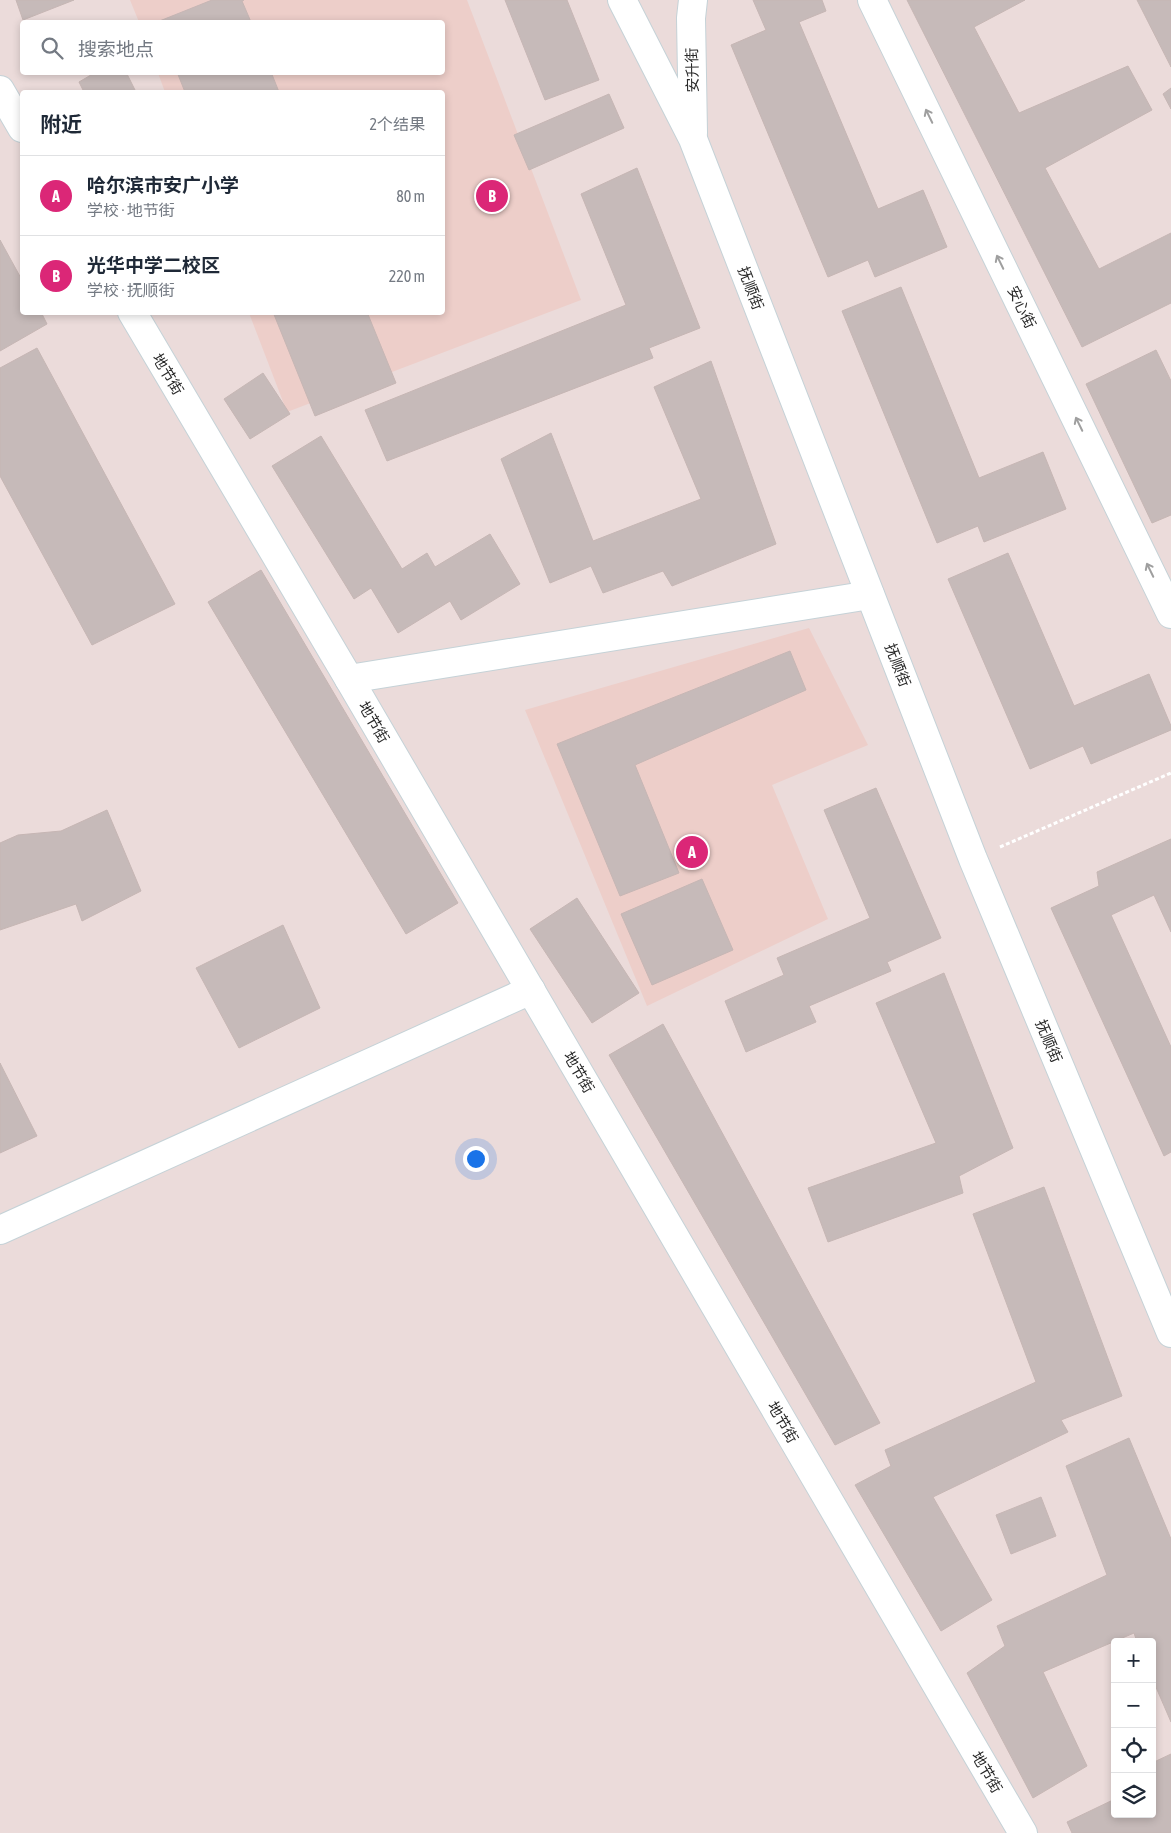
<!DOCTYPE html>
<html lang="zh">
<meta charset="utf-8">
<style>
:root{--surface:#fff;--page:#f6f6f7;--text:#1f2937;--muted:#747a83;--line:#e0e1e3;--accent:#db2777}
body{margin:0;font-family:"Asap Condensed","Noto Sans SC",sans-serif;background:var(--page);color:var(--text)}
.controls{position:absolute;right:15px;bottom:15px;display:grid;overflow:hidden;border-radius:5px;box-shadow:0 2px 8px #0003}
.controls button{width:45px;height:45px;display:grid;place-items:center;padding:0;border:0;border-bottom:1px solid var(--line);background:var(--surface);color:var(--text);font:25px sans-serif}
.you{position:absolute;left:475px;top:1158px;width:18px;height:18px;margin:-12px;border:4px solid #fff;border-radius:50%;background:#1a73e8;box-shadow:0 0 0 8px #1a73e833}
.badge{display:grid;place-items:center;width:32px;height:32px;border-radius:50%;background:var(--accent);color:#fff;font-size:16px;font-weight:700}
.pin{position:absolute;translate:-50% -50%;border:2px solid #fff;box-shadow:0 1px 5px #0006}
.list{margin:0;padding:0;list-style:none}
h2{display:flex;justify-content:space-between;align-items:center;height:65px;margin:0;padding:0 20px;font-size:21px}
h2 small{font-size:16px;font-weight:400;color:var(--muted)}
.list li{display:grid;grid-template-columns:32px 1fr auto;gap:15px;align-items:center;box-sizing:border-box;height:80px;padding:0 20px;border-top:1px solid var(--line)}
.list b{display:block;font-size:19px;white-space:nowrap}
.list p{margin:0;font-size:16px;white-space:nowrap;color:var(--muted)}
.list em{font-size:16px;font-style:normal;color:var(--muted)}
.icon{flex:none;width:28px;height:28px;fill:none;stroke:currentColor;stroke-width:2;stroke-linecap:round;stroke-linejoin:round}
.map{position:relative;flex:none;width:1171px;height:1833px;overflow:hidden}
.search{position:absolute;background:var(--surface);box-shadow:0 2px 8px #0003;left:20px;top:20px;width:425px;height:55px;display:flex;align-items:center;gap:12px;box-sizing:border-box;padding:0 18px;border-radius:5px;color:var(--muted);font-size:19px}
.panel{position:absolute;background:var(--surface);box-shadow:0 2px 8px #0003;left:20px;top:90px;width:425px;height:225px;border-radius:5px}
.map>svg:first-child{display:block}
.education{fill:#edcec9}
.building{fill:#c6bab9;stroke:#c6b6b4}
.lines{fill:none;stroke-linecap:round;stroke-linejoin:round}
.street-casing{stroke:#c5d2d7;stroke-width:30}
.secondary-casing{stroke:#c5d2d7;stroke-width:30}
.path{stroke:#fff;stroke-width:3;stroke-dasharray:4 2.5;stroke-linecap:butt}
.street{stroke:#fff;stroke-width:28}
.secondary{stroke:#fff;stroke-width:28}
.oneway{stroke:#9f9f9f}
.labels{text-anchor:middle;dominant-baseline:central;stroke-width:4;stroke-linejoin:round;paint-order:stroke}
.street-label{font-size:15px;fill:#292929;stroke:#fff}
</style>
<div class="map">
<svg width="1171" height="1833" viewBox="0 0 1171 1833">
<rect width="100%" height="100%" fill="#ebdbda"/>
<!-- education -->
<g class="education">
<path d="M130 0H467L581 300 287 412 249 313 442 312V92H165L158 73 442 72V22H139Z"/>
<path d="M809 628 868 745 772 785 828 919 647 1006 525 710Z"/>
</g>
<!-- building -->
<g class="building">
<path d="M16 0H74L23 20Z"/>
<path d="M212 0H244L242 1 251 22H157Z"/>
<path d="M505 0H567L599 80 545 100Z"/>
<path d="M753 0H822L826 11 799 22 878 209 923 190 947 247 875 277 868 260 828 277 731 45 766 30Z"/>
<path d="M907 0H1025L974 27 1019 113 1128 66 1152 110 1045 168 1099 269 1171 233V303L1082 347Z"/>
<path d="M1137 0H1171V67Z"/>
<path d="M96 72H126L136 92H84L79 82Z"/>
<path d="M177 72H271L279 92H185Z"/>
<path d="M1171 88V109L1163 94Z"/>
<path d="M609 94 624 128 529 170 514 135Z"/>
<path d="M637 168 700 328 649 348 653 358 387 461 365 410 626 305 581 194Z"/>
<path d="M0 240 22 280V312H41L47 324 0 351Z"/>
<path d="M901 287 979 478 1043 452 1066 509 984 542 978 526 937 543 842 311Z"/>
<path d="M273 312H367L396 383 315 416Z"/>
<path d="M37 348 175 604 92 645 0 476V368Z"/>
<path d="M1156 350 1171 381V515L1152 523 1086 384Z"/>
<path d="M711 361 776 544 672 586 663 571 603 593 591 566 550 583 501 459 551 433 593 541 701 499 654 387Z"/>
<path d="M263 373 290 414 250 439 224 399Z"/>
<path d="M321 436 402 569 427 553 435 567 490 534 520 584 461 620 450 601 398 633 371 588 354 599 272 466Z"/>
<path d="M1008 553 1074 706 1149 674 1171 726V730L1091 764 1083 746 1030 769 948 579Z"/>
<path d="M261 570 458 903 406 934 208 602Z"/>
<path d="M790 651 806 690 635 765 679 873 620 896 557 744Z"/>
<path d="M876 788 941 938 887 962 891 971 809 1006 816 1022 746 1052 725 1001 784 975 777 958 870 918 824 810Z"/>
<path d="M107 810 141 891 82 921 76 904 0 930V843L18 835 61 831Z"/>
<path d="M1171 839V932L1154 895 1111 915 1171 1047V1152L1164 1156 1051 908 1099 886 1097 872Z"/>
<path d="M702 879 733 950 652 985 621 914Z"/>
<path d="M577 898 639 993 592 1023 530 929Z"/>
<path d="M283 925 320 1008 239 1048 196 968Z"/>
<path d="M944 973 1013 1148 959 1176 963 1193 828 1242 808 1188 936 1143 876 1003Z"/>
<path d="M663 1024 880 1423 835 1445 609 1055Z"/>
<path d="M0 1063 37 1136 0 1153Z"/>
<path d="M1044 1187 1122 1396 1061 1420 1068 1432 933 1497 992 1600 941 1631 855 1485 891 1466 885 1450 1036 1382 973 1214Z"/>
<path d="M1129 1438 1171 1539V1722L1152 1678V1642H1137L1134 1633 1043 1672 1087 1766 1033 1798 967 1673 1005 1646 997 1626 1107 1575 1066 1466Z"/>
<path d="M1041 1497 1056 1536 1011 1554 996 1515Z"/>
<path d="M1171 1754V1833H1072L1067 1822 1115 1799V1814H1152V1763Z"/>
</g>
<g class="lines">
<defs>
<g id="street">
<path d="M0 90 22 128"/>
<path d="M132 312 349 679 1023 1833"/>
<path d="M349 679 870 595"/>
<path d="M0 1230 531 990"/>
</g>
<g id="secondary">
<path d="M622 0 693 139 973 859 1171 1333"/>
<path d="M693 0 691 18 693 133"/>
<path d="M872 0 1171 614"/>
</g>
</defs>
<!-- street casing -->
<use href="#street" class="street-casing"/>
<!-- secondary casing -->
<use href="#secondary" class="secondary-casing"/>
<!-- path -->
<path class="path" d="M1000 847 1171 773"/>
<!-- street -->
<use href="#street" class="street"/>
<!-- secondary -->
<use href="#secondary" class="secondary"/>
</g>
<!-- one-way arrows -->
<defs><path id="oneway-shaft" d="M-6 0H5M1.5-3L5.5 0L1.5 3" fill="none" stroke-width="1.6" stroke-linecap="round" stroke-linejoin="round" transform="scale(1.25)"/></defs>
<g class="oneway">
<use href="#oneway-shaft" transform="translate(929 116) rotate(-116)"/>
<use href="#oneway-shaft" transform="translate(1000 262) rotate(-116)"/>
<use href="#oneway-shaft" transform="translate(1079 424) rotate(-116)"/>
<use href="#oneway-shaft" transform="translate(1150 570) rotate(-116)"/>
</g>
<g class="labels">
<!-- street labels -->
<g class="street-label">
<text transform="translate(692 70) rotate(-91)">安升街</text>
<text transform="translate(751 288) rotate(69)">抚顺街</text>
<text transform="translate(1022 307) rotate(64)">安心街</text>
<text transform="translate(168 374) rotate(59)">地节街</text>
<text transform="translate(898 665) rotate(69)">抚顺街</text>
<text transform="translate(374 722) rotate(60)">地节街</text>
<text transform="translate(1049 1041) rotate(67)">抚顺街</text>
<text transform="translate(579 1072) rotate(60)">地节街</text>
<text transform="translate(783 1422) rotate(60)">地节街</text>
<text transform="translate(987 1772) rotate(60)">地节街</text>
</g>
</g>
</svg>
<div class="controls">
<button>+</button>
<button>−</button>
<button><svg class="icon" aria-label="locate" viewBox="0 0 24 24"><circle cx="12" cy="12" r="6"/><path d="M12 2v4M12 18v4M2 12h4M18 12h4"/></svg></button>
<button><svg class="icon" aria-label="layers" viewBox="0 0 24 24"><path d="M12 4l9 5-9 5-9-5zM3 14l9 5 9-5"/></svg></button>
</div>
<div class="you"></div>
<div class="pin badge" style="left:692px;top:852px">A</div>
<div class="pin badge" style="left:492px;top:196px">B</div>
<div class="search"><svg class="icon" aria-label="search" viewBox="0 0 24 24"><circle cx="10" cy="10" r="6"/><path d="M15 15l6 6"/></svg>搜索地点</div>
<section class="panel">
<h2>附近<small>2个结果</small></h2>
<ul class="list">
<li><span class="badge">A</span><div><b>哈尔滨市安广小学</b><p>学校 · 地节街</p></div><em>80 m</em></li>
<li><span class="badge">B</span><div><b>光华中学二校区</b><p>学校 · 抚顺街</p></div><em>220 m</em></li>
</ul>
</section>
</div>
